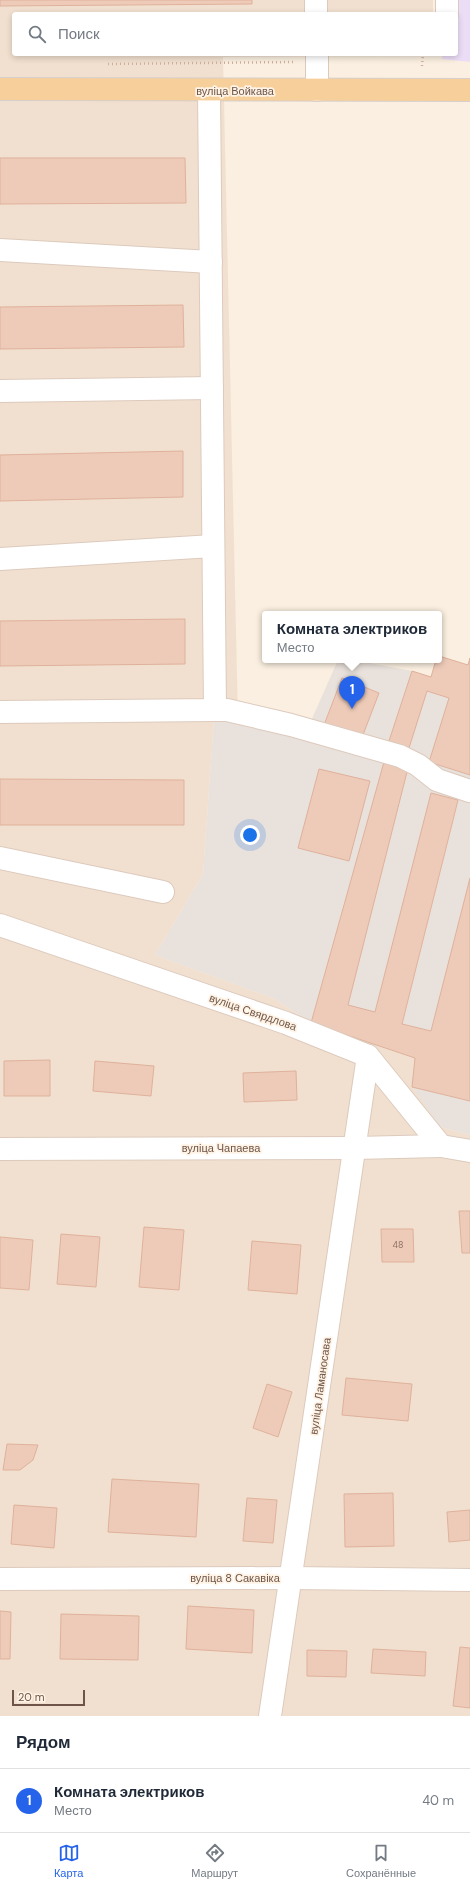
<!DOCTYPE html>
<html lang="ru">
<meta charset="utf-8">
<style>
:root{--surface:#fff;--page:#f2f2f3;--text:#1f2937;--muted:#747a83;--line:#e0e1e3;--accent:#2563eb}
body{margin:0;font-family:"DM Sans",sans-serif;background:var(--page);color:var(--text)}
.scale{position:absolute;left:12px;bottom:10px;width:73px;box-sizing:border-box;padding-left:4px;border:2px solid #6f5549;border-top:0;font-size:11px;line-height:14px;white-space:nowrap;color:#6f5549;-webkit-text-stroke:3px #fef3e5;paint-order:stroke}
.you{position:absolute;left:250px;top:835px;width:14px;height:14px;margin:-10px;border:3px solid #fff;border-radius:50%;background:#1a73e8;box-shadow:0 0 0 6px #1a73e833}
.badge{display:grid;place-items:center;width:26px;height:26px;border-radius:50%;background:var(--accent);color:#fff;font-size:13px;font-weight:700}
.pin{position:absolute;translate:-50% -33px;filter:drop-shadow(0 1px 2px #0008)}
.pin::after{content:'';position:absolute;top:21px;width:14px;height:12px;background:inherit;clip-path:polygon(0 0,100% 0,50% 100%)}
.popup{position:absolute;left:262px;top:611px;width:180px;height:52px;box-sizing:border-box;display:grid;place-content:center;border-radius:4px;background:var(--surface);filter:drop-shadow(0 1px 3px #0005);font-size:13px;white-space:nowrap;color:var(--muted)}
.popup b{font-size:15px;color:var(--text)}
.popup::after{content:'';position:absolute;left:50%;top:100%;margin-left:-8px;border:8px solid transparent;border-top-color:var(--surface)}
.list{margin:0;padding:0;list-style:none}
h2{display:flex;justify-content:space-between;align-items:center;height:52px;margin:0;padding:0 16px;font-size:17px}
h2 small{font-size:13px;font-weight:400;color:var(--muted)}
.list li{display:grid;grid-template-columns:26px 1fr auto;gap:12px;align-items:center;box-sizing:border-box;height:64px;padding:0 16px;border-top:1px solid var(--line)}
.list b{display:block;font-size:15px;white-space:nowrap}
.list p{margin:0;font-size:13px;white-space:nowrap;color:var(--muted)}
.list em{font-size:13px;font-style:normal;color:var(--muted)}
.icon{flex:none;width:22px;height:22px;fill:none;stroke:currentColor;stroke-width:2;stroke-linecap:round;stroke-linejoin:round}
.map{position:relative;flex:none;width:470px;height:1716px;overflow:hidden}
.search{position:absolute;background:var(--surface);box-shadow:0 2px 6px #0003;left:12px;right:12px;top:12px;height:44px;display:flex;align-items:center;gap:10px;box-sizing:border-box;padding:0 14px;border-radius:4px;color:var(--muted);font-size:15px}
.sheet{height:116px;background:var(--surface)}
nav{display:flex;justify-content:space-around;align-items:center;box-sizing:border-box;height:56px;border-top:1px solid var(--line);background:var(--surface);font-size:11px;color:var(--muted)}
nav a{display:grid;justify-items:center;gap:2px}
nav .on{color:var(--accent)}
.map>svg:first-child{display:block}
.residential{fill:#f1e0cf}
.industrial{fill:#e9e1db}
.education{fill:#ecddf6}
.building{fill:#eecbb9;stroke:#dfb19b}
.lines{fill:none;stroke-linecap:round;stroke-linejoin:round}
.minor-casing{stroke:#ddcabd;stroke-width:24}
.major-casing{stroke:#d7cfcc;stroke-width:24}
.path{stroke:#d2af9d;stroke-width:2.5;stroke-dasharray:1 3;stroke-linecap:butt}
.minor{stroke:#fff;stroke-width:22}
.major{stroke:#f6cf9b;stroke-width:22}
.labels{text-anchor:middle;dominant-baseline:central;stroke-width:3.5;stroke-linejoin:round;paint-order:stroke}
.number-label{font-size:9px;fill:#8f7265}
.street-label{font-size:11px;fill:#6f5549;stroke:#fef3e5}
</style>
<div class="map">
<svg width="470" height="1716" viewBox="0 0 470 1716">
<rect width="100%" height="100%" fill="#faefe0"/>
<!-- residential -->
<path class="residential" d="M0 0H433V14H14V54H432V56L223 57 238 720 214 719 203 874 155 955 275 999 311 1023 415 1058 440 1127 470 1135V1716H0Z"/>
<!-- industrial -->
<path class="industrial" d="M439 656 467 665 470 658V1135L440 1127 412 1087 415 1058 311 1023 275 999 155 955 203 874 214 719 303 739 338 660H353L412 671 431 677 436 660H439Z"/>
<!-- education -->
<path class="education" d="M442 0H470V62L442 59V54H456V14Z"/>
<!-- building -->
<g class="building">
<path d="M0 0H252V4L0 6Z"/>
<path d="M0 158H185L186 203 0 204Z"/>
<path d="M183 305 184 347 0 349V307Z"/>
<path d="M183 451V497L0 501V455Z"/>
<path d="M185 619V664L0 666V621Z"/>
<path d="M439 656 468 665 470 658V775L429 762 449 698 427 691 409 748 389 741 412 671 431 677 436 660H439Z"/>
<path d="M342 678 379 693 361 740 324 725Z"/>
<path d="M384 762 408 768 348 1005 375 1012 431 793 458 800 402 1024 431 1031 470 878V1101L412 1087 415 1058 311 1023Z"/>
<path d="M319 769 370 781 349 861 298 848Z"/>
<path d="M0 779 184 780V825H0Z"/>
<path d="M50 1060V1096H4V1061Z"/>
<path d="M95 1061 154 1066 151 1096 93 1091Z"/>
<path d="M296 1071 297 1100 244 1102 243 1073Z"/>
<path d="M459 1211H470V1253H462Z"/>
<path d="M144 1227 184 1230 179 1290 139 1287Z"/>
<path d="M381 1229H413L414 1262H382Z"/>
<path d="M61 1234 100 1237 96 1287 57 1284Z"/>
<path d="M0 1237 33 1240 29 1290 0 1288Z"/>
<path d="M252 1241 301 1245 297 1294 248 1290Z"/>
<path d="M346 1378 412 1384 408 1421 342 1415Z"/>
<path d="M267 1384 292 1392 278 1437 253 1428Z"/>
<path d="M7 1444 38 1445 33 1460 20 1470H3Z"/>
<path d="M112 1479 199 1484 196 1537 108 1532Z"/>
<path d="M393 1493 394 1546 345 1547 344 1494Z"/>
<path d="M247 1498 277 1500 273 1543 243 1541Z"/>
<path d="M14 1505 57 1508 54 1548 11 1544Z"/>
<path d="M470 1510V1540L449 1542 447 1512Z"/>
<path d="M188 1606 254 1610 252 1653 186 1649Z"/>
<path d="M0 1611 11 1612 10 1659H0Z"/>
<path d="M61 1614 139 1616 138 1660 60 1659Z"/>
<path d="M460 1647 470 1648V1708L453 1706Z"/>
<path d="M373 1649 426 1652 425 1676 371 1673Z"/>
<path d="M307 1650 347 1651 346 1677 307 1676Z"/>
</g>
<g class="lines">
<defs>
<g id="minor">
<path d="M316 0V14"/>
<path d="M447 14V0"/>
<path d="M317 54V90"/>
<path d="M0 250 211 262"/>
<path d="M0 391 212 388"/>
<path d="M0 559 213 546"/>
<path d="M215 710H227L291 725 400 756 418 765 437 780 470 791"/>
<path d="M0 712 215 710 209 91"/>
<path d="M0 858 163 892"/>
<path d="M0 925 286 1023 368 1056 441 1146 470 1151"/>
<path d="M0 1149 355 1148 441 1146"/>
<path d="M0 1579 291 1578 470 1580"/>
<path d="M270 1716 368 1056"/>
</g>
<path id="major" d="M0 89 470 90"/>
</defs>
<!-- minor casing -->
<use href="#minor" class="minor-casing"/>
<!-- major casing -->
<use href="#major" class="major-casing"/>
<!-- path -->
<g class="path">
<path d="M108 64 293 62"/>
<path d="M422 66 423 54"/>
</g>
<!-- minor -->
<use href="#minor" class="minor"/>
<!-- major -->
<use href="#major" class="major"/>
</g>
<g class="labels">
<!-- number labels -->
<g class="number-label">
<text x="398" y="1245">48</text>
</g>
<!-- street labels -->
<g class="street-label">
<text x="235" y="91">вуліца Войкава</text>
<text transform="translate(253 1012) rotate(19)">вуліца Свярдлова</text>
<text x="221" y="1148">вуліца Чапаева</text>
<text transform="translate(320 1386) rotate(-82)">вуліца Ламаносава</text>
<text x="235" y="1578">вуліца 8 Сакавіка</text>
</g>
</g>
</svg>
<div class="scale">20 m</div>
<div class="you"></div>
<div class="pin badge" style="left:352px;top:709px">1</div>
<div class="popup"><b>Комната электриков</b>Место</div>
<div class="search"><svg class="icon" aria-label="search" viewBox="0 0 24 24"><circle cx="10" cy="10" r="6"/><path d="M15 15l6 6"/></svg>Поиск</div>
</div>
<section class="sheet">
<h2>Рядом<small></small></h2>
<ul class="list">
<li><span class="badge">1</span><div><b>Комната электриков</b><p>Место</p></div><em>40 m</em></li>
</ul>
</section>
<nav>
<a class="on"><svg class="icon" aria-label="map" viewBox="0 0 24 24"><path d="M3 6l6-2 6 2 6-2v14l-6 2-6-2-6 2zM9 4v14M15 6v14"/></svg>Карта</a>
<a><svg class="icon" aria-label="directions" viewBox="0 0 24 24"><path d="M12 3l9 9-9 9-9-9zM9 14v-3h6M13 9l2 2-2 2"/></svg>Маршрут</a>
<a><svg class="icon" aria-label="saved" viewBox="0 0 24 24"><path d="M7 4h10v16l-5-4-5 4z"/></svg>Сохранённые</a>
</nav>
